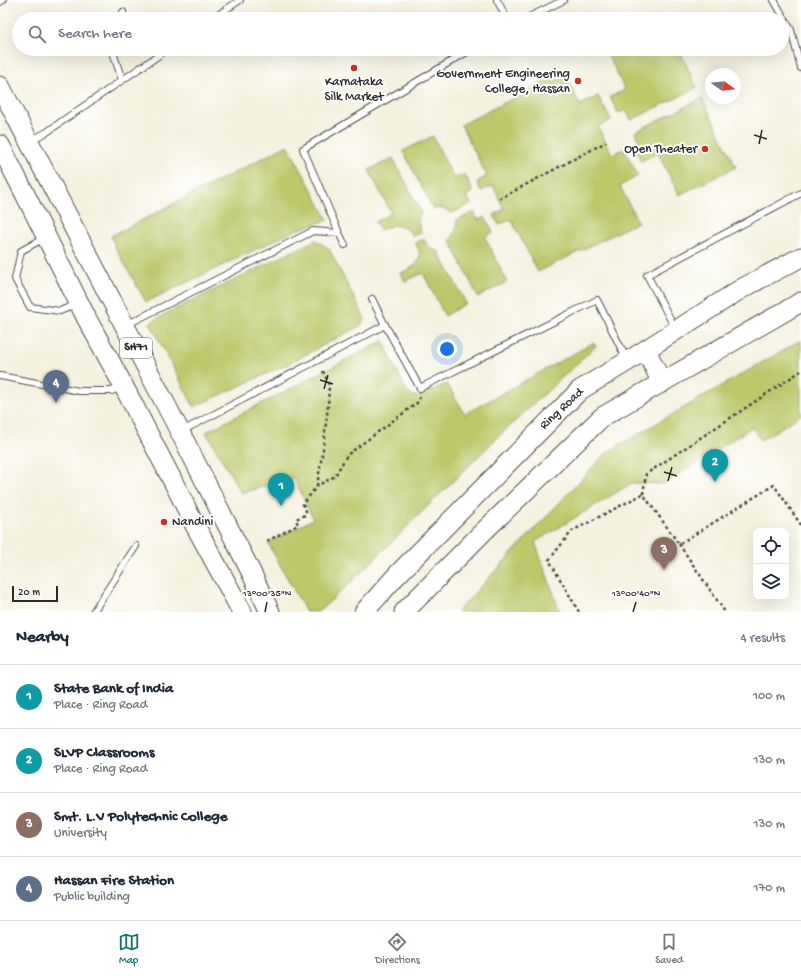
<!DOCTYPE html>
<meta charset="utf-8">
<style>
:root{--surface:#fff;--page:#f6f6f7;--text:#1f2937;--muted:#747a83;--line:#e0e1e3;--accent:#0f766e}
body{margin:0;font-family:"Gochi Hand",sans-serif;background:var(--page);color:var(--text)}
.controls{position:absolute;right:12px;bottom:12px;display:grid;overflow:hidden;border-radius:8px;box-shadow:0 4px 16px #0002}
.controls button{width:36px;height:36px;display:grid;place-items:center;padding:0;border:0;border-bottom:1px solid var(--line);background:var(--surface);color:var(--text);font:20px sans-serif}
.compass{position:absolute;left:705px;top:68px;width:36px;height:36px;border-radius:50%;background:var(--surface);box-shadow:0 4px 16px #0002;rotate:105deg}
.scale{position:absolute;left:12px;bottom:10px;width:46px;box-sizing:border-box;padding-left:4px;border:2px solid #2b2b2b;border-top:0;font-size:11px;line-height:14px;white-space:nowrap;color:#2b2b2b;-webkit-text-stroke:3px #fff;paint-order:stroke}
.you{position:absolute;left:447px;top:349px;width:14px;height:14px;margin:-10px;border:3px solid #fff;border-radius:50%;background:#1a73e8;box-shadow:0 0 0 6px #1a73e833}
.badge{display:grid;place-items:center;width:26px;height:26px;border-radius:50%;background:var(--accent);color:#fff;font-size:13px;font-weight:700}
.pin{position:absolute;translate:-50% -33px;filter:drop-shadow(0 1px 2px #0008)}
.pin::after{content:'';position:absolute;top:21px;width:14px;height:12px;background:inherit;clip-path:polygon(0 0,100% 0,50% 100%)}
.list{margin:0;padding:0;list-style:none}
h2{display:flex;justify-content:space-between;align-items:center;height:52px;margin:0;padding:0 16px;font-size:17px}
h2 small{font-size:13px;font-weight:400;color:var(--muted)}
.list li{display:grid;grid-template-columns:26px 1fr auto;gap:12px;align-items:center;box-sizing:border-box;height:64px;padding:0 16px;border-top:1px solid var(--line)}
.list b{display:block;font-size:15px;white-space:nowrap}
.list p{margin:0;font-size:13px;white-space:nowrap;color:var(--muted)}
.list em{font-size:13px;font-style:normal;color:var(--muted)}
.icon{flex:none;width:22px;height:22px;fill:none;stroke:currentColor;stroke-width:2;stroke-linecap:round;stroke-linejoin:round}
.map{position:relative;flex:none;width:801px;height:612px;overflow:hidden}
.search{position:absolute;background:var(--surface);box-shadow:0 4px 16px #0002;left:12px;right:12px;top:12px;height:44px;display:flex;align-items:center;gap:10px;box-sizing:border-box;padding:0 14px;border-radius:22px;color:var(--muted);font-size:15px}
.sheet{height:308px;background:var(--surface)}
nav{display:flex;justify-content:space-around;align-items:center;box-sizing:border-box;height:56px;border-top:1px solid var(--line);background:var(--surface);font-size:11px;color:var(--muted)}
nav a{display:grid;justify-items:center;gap:2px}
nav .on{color:var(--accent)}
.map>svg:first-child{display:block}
.green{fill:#bcc86a;stroke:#747a4a}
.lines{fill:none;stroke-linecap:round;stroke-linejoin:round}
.lane-casing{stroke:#494946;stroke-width:8}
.primary-casing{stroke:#494946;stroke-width:21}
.path{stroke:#494946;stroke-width:2.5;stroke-dasharray:3 3;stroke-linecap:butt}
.lane{stroke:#fff;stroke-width:6}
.primary{stroke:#fff;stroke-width:19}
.ticks{fill:none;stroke:#2b2b2b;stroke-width:1.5}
.poi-dot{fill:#c8321e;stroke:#fff;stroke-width:1.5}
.labels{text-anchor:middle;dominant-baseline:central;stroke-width:4;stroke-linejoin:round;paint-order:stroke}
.shield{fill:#fff;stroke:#6b6b6b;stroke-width:1}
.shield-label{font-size:12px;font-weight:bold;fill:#2b2b2b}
.poi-label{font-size:13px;fill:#2b2b2b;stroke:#fff;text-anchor:end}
.street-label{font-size:13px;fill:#2b2b2b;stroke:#fff}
.ticks-label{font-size:10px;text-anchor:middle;fill:#2b2b2b;stroke:#fff;stroke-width:4;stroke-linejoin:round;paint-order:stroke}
</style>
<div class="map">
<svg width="801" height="612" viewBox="0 0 801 612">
<rect width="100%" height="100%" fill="#fff"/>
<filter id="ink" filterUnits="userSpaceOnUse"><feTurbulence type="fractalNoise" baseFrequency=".025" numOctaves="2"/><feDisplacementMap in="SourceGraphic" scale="8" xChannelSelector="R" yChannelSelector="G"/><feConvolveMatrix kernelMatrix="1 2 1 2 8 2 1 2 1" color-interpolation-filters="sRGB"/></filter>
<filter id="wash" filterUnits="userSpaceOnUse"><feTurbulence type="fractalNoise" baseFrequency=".012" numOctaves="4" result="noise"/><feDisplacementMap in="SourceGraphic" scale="16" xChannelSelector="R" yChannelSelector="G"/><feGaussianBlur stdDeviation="0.9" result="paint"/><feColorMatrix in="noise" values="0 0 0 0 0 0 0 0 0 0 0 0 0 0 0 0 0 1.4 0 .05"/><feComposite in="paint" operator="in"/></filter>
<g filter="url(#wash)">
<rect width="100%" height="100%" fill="#f4f1df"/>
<!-- green -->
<g class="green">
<path d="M605 49H679L697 88 631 120 626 110 618 113 610 97 625 90Z"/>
<path d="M564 72 580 105 598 96 611 120 598 127 612 154 624 149 638 176 620 186 638 222 538 272 511 219 499 225 494 215 504 209 493 186 481 191 477 182 487 176 461 125Z"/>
<path d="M702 98 736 167 679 195 658 153 641 161 634 146 640 143 635 132Z"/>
<path d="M433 136 454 179 465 174 473 192 466 195 471 204 451 213C445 209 440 207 433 209L403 151Z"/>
<path d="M288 145 328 220 296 230 146 302 116 249 111 236Z"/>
<path d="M393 158 421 212 418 221 421 232 413 236 408 230 402 227 393 225 380 230 375 222 391 213 369 170Z"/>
<path d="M474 212 478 220 485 217 493 232 485 237 507 282 478 297 450 240C455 234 458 229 456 221Z"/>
<path d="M424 239C427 247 431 249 438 251L466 303 445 316 423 273 405 281 401 273C410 269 422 264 419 252 419 249 416 246 415 243Z"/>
<path d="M316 240 329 249 365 319 360 326 286 365 194 407 150 323 169 312Z"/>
<path d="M801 340V415L761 440 752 427 664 484 632 483 535 542 560 612H457L607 452Z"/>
<path d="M383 341 408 394 417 397 447 384 465 414 593 343 596 346 496 439 345 588 318 612H306L268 543 313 519 294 478 241 493 206 432Z"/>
</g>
</g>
<g filter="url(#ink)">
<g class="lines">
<defs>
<g id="lane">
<path d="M497 0 507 19"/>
<path d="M774 0 791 30 801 68"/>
<path d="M0 2 3 0"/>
<path d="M120 19 123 12"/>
<path d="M212 19 240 0"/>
<path d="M525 19 564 0"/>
<path d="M112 49 122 80"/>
<path d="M31 140 47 132 68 117 168 49"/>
<path d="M339 233 303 149 472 49"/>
<path d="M44 238 21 251 15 279 30 307 60 311 77 304"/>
<path d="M372 299 385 325 420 388 597 300 627 360"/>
<path d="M126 325 313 231 339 233 345 245"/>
<path d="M675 328 647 275 801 193"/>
<path d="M0 376 79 391H112L122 386"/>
<path d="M182 431 385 325"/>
<path d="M93 612 136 546"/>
</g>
<g id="primary">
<path d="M0 86 178 428 249 568 270 612"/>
<path d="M0 145 29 202 87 319 123 385 181 497 190 516 242 612"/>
<path d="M646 350 662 383"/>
<path d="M364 612 397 575 580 390 628 361 741 289 801 257"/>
<path d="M404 612 482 533 602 417 801 302"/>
</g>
</defs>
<!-- lane casing -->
<use href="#lane" class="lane-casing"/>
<!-- primary casing -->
<use href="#primary" class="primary-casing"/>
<!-- path -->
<g class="path">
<path d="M499 199 606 142"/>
<path d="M317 486 323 449 328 406 329 385 322 369"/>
<path d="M643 494 646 474 801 371"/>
<path d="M267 541 298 525 296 519 305 515 306 511 303 504 317 486 335 476 347 455 417 403 420 397"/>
<path d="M679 544 725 612"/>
<path d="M579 612 549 560 572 531 643 494 679 544 774 485 801 525"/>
</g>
<!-- lane -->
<use href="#lane" class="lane"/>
<!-- primary -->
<use href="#primary" class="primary"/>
</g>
</g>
<!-- ticks -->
<path class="ticks" d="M754 135 767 139M759 144 762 130M320 380 333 384M324 389 328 375M664 472 677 476M668 481 672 467M265 612 267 602M633 612 636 602"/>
<!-- markers -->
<g class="poi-dot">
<circle cx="354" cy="68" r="4"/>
<circle cx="578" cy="81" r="4"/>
<circle cx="705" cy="149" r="4"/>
<circle cx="164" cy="522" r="4"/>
</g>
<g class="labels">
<!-- shield labels -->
<rect class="shield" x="120" y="338" width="32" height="20" rx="3"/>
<g class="shield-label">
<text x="136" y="348">SH71</text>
</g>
<!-- poi labels -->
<g class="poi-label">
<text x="570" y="74">Government Engineering<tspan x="570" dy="15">College, Hassan</tspan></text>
<text x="354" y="82" text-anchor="middle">Karnataka<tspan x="354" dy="15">Silk Market</tspan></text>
<text x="697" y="149">Open Theater</text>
<text x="172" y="522" text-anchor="start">Nandini</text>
</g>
<!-- street labels -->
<g class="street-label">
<text transform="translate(562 409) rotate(-43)">Ring Road</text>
</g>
</g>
<g class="ticks-label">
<text x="267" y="596">13°00'35"N</text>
<text x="636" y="596">13°00'40"N</text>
</g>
</svg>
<div class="controls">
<button><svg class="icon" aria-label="locate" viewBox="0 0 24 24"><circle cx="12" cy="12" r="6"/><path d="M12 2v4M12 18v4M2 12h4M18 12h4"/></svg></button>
<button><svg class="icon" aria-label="layers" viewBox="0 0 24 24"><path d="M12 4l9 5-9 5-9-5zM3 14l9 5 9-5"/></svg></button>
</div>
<svg class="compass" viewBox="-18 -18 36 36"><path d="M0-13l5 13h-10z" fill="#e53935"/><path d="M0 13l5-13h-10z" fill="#747a83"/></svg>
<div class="scale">20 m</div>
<div class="you"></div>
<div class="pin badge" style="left:281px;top:506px;background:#0f9aa8">1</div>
<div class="pin badge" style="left:715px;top:482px;background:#0f9aa8">2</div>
<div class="pin badge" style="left:664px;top:570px;background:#8d6e63">3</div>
<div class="pin badge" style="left:56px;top:403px;background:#5c6f8a">4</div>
<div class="search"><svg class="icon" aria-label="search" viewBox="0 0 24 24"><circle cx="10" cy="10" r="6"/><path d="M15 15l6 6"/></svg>Search here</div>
</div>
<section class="sheet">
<h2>Nearby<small>4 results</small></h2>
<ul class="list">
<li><span class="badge" style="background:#0f9aa8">1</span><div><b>State Bank of India</b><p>Place · Ring Road</p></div><em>100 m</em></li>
<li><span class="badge" style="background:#0f9aa8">2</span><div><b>SLVP Classrooms</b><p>Place · Ring Road</p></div><em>130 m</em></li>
<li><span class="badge" style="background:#8d6e63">3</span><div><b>Smt. L.V Polytechnic College</b><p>University</p></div><em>130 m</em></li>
<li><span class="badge" style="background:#5c6f8a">4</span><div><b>Hassan Fire Station</b><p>Public building</p></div><em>170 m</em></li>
</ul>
</section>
<nav>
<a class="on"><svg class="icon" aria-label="map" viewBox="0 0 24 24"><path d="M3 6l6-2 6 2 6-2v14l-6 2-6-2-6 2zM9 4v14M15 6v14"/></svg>Map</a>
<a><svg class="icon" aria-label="directions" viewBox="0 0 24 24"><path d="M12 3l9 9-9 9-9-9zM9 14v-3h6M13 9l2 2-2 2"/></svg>Directions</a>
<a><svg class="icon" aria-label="saved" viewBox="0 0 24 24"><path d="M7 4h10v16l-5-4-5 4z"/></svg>Saved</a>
</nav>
